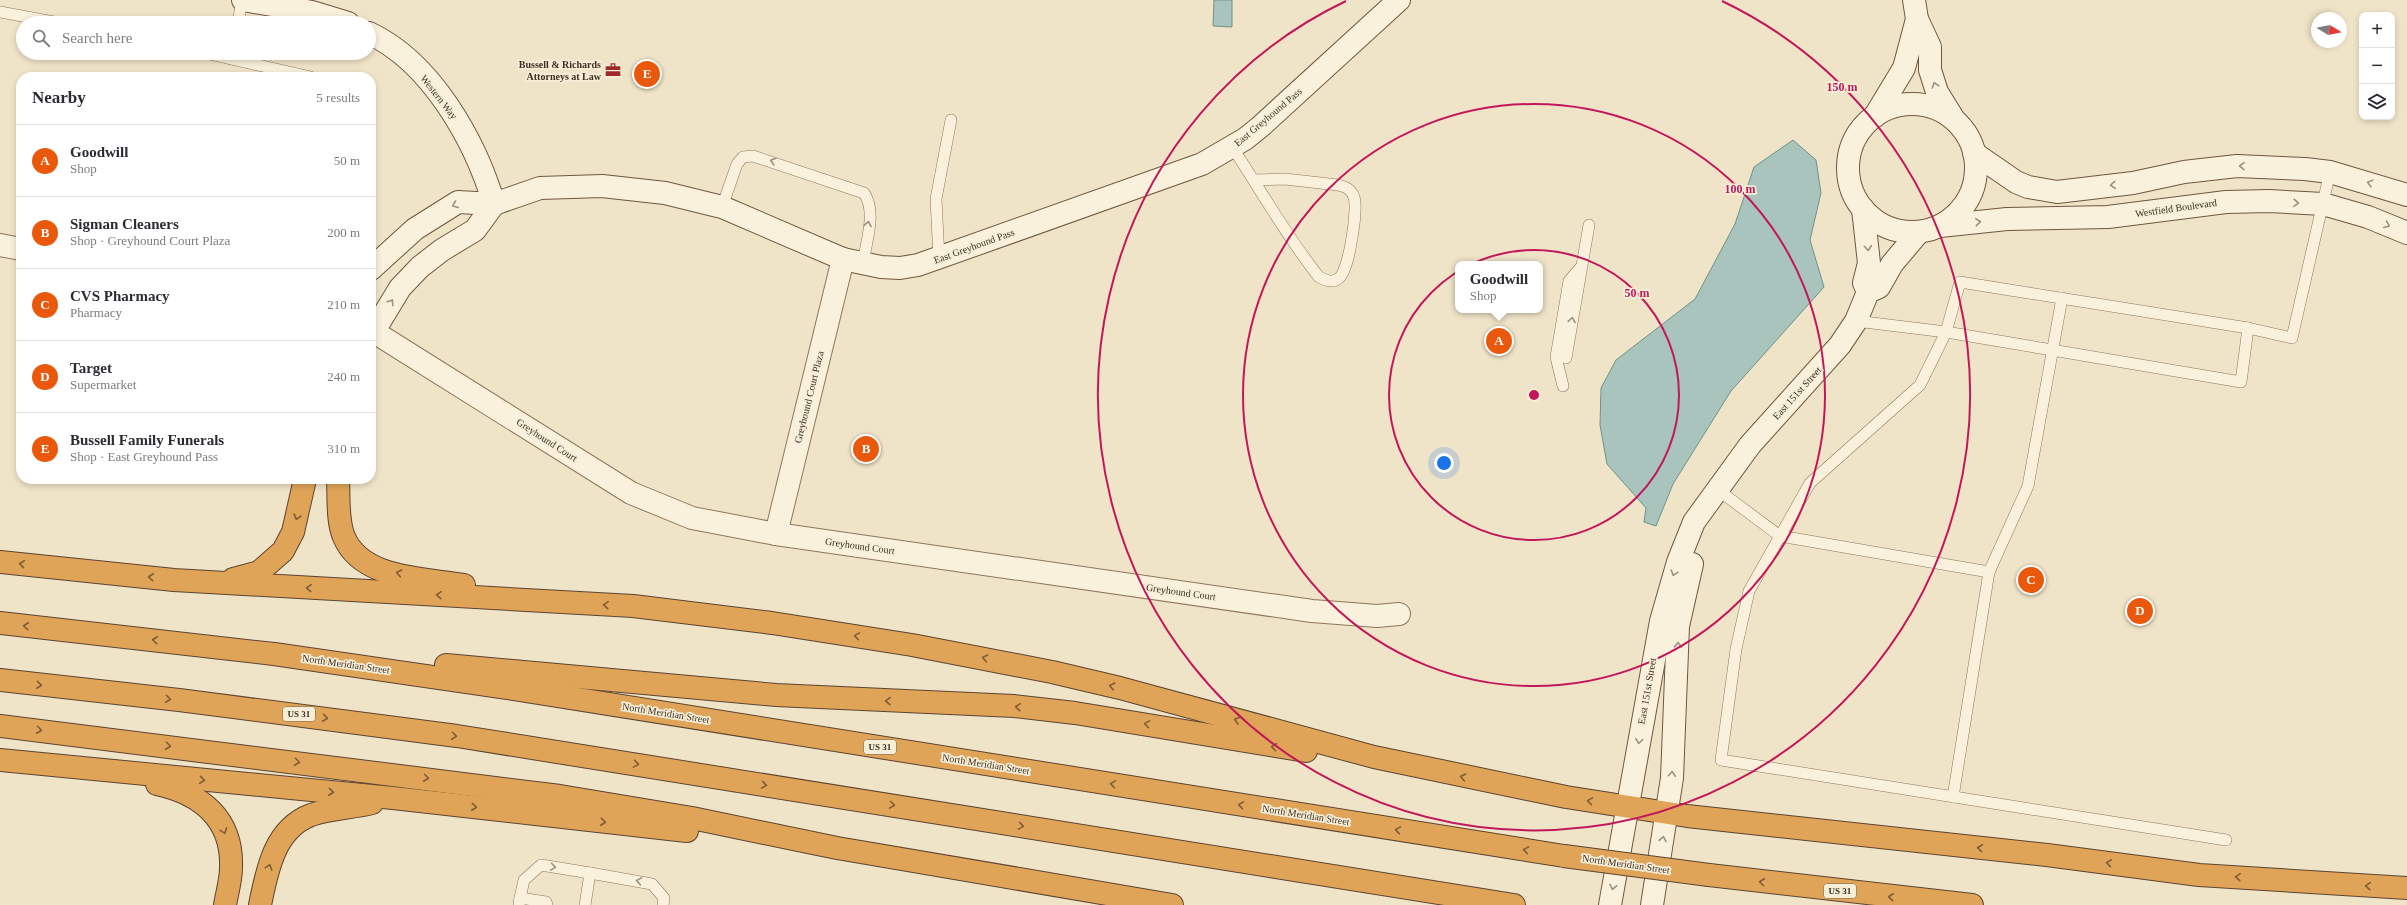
<!DOCTYPE html>
<meta charset="utf-8">
<style>
:root{--surface:#fff;--page:#f2f2f3;--text:#2b2b33;--muted:#7c7c81;--line:#e1e1e2;--accent:#ea580c}
body{margin:0;font-family:"Times New Roman",serif;background:var(--page);color:var(--text)}
.controls{position:absolute;right:12px;top:12px;display:grid;overflow:hidden;border-radius:8px;box-shadow:0 2px 6px #0003}
.controls button{width:36px;height:36px;display:grid;place-items:center;padding:0;border:0;border-bottom:1px solid var(--line);background:var(--surface);color:var(--text);font:20px sans-serif}
.compass{position:absolute;left:2311px;top:12px;width:36px;height:36px;border-radius:50%;background:var(--surface);box-shadow:0 2px 6px #0003;rotate:100deg}
.you{position:absolute;left:1444px;top:463px;width:14px;height:14px;margin:-10px;border:3px solid #fff;border-radius:50%;background:#1a73e8;box-shadow:0 0 0 6px #1a73e833}
.badge{display:grid;place-items:center;width:26px;height:26px;border-radius:50%;background:var(--accent);color:#fff;font-size:13px;font-weight:700}
.pin{position:absolute;translate:-50% -50%;border:2px solid #fff;box-shadow:0 1px 4px #0006}
.popup{position:absolute;left:1455px;top:261px;width:88px;height:52px;box-sizing:border-box;display:grid;place-content:center;border-radius:8px;background:var(--surface);filter:drop-shadow(0 1px 3px #0005);font-size:13px;white-space:nowrap;color:var(--muted)}
.popup b{font-size:15px;color:var(--text)}
.popup::after{content:'';position:absolute;left:50%;top:100%;margin-left:-8px;border:8px solid transparent;border-top-color:var(--surface)}
.list{margin:0;padding:0;list-style:none}
h2{display:flex;justify-content:space-between;align-items:center;height:52px;margin:0;padding:0 16px;font-size:17px}
h2 small{font-size:13px;font-weight:400;color:var(--muted)}
.list li{display:grid;grid-template-columns:26px 1fr auto;gap:12px;align-items:center;box-sizing:border-box;height:72px;padding:0 16px;border-top:1px solid var(--line)}
.list b{display:block;font-size:15px;white-space:nowrap}
.list p{margin:0;font-size:13px;white-space:nowrap;color:var(--muted)}
.list em{font-size:13px;font-style:normal;color:var(--muted)}
.icon{flex:none;width:22px;height:22px;fill:none;stroke:currentColor;stroke-width:2;stroke-linecap:round;stroke-linejoin:round}
.map{position:relative;flex:none;width:2407px;height:905px;overflow:hidden}
.search{position:absolute;background:var(--surface);box-shadow:0 2px 6px #0003;left:16px;top:16px;width:360px;height:44px;display:flex;align-items:center;gap:10px;box-sizing:border-box;padding:0 14px;border-radius:22px;color:var(--muted);font-size:15px}
.panel{position:absolute;background:var(--surface);box-shadow:0 2px 6px #0003;left:16px;top:72px;width:360px;height:412px;border-radius:16px}
.map>svg:first-child{display:block}
.water{fill:#a9c4bc;stroke:#6f938a}
.lines{fill:none;stroke-linecap:round;stroke-linejoin:round}
.lane-casing{stroke:#8d765c;stroke-width:12}
.street-casing{stroke:#8d765c;stroke-width:24}
.secondary-casing{stroke:#6f573f;stroke-width:24}
.highway-casing{stroke:#5b4430;stroke-width:24}
.lane{stroke:#faf1dc;stroke-width:11}
.street{stroke:#faf1dc;stroke-width:22}
.secondary{stroke:#faf1dc;stroke-width:22}
.highway{stroke:#e0a458;stroke-width:22}
.highway-bridge-casing{stroke:#5b4430;stroke-width:24;stroke-linecap:butt}
.highway-bridge{stroke:#e0a458;stroke-width:22}
.oneway{stroke:#9c907e}
.oneway2{stroke:#7e5d36}
.ring{fill:none;stroke:#c2185b;stroke-width:2}
.labels{text-anchor:middle;dominant-baseline:central;stroke-width:3.5;stroke-linejoin:round;paint-order:stroke}
.shield{fill:#f7eed8;stroke:#756857;stroke-width:1}
.shield-label{font-size:9px;font-weight:bold;fill:#3d2e20}
.poi-label{font-size:10px;font-weight:bold;fill:#3d2e20;stroke:#f7eed8;text-anchor:end}
.street-label{font-size:10px;fill:#3d2e20;stroke:#f7eed8}
.centre{fill:#c2185b;stroke:#f7eed8;stroke-width:2}
.ring-label{font-size:12px;text-anchor:middle;font-weight:bold;fill:#c2185b;stroke:#f7eed8;stroke-width:3.5;stroke-linejoin:round;paint-order:stroke}
</style>
<div class="map">
<svg width="2407" height="905" viewBox="0 0 2407 905">
<rect width="100%" height="100%" fill="#f0e4c8"/>
<!-- water -->
<g class="water">
<path d="M1214 0H1232V27L1213 26Z"/>
<path d="M1793 140 1816 160 1821 193 1810 240 1824 287 1731 391 1673 484 1656 526 1644 522 1646 508 1607 464 1600 425 1601 388 1616 360 1695 299 1735 224 1754 167Z"/>
</g>
<g class="lines">
<defs>
<g id="lane">
<path d="M0 12 59 23"/>
<path d="M238 23 242 0"/>
<path d="M205 53 311 77"/>
<path d="M1232 147C1261 190 1286 236 1319 277 1325 280 1333 284 1339 278 1349 271 1358 209 1354 197 1351 189 1346 187 1338 185L1285 179 1254 180"/>
<path d="M722 207 737 164 743 157 753 156 864 193C877 212 866 242 863 263"/>
<path d="M939 259 936 199 951 120"/>
<path d="M1856 321 1946 332 2241 382 2248 328"/>
<path d="M1566 358 1589 225"/>
<path d="M1563 386 1556 357 1569 281 1581 267"/>
<path d="M1718 490 1780 536 1989 572"/>
<path d="M1953 797 1989 572 2028 486 2062 298"/>
<path d="M2226 840 1721 760 1736 649 1749 591 1810 483 1920 385 1946 332 1960 282 2248 328 2292 338 2330 172"/>
<path d="M520 898 524 880 541 865 590 873"/>
<path d="M519 904 520 898 546 902 547 905"/>
<path d="M585 905 590 873 652 884 664 898 663 905"/>
</g>
<g id="street">
<path d="M0 245 21 249"/>
<path d="M371 330 631 493 692 518 776 534 1312 611 1377 616 1399 614"/>
<path d="M776 534 843 259"/>
</g>
<g id="secondary">
<path d="M243 0 312 12 348 23"/>
<path d="M1914 0 1917 19 1930 47V70L1937 92 1953 118"/>
<path d="M369 33C431 62 475 140 494 204"/>
<circle cx="1912" cy="168" r="64"/>
<path d="M1875 116 1904 68 1917 19"/>
<path d="M1974 153 2016 182 2028 187 2057 192 2133 183 2184 172 2237 166 2305 169 2330 172 2407 195"/>
<path d="M1863 209 1869 263 1864 283 1868 292"/>
<path d="M1940 226 2007 219 2108 217 2226 202 2269 201 2323 204 2368 217 2407 233"/>
<path d="M371 269 415 229 458 202 494 204 540 188 602 186 665 193 722 207 843 259 881 267 900 268 918 265 1202 164 1245 139 1260 127 1399 0"/>
<path d="M371 336 400 288 420 267 442 250 475 230 494 204"/>
<path d="M1610 905 1661 621 1678 562 1694 522 1750 445 1840 345 1856 321 1868 292 1879 287 1892 264 1919 232"/>
<path d="M1652 905 1672 778 1678 626 1692 564"/>
</g>
<g id="highway">
<path d="M338 480C339 497 337 521 344 537 362 580 425 578 464 585"/>
<path d="M0 562 174 580 633 606 772 623 912 645 1052 672 1120 688 1374 757 1566 797 1687 816 2047 855 2199 875 2407 888"/>
<path d="M233 579 259 572 283 551 293 532 305 479"/>
<path d="M0 623 274 654 508 688 1564 856"/>
<path d="M446 665 776 695 1014 706 1075 713 1306 751"/>
<path d="M0 680 179 700 457 736 1514 905"/>
<path d="M0 726 560 796 692 818 837 848 1172 905"/>
<path d="M0 760 393 798 687 831"/>
<path d="M157 784C202 794 233 819 231 868 231 880 227 893 225 905"/>
<path d="M1709 875 1972 905"/>
<path d="M260 905C267 871 274 829 311 815 331 808 353 808 372 803"/>
</g>
</defs>
<!-- lane casing -->
<use href="#lane" class="lane-casing"/>
<!-- street casing -->
<use href="#street" class="street-casing"/>
<!-- secondary casing -->
<use href="#secondary" class="secondary-casing"/>
<!-- highway casing -->
<use href="#highway" class="highway-casing"/>
<!-- lane -->
<use href="#lane" class="lane"/>
<!-- street -->
<use href="#street" class="street"/>
<!-- secondary -->
<use href="#secondary" class="secondary"/>
<!-- highway -->
<use href="#highway" class="highway"/>
<defs>
<path id="highway-bridge" d="M1564 856 1709 875"/>
</defs>
<!-- highway-bridge casing -->
<use href="#highway-bridge" class="highway-bridge-casing"/>
<!-- highway-bridge -->
<use href="#highway-bridge" class="highway-bridge"/>
</g>
<!-- one-way arrows -->
<defs><path id="oneway-chevron" d="M-2-3.5L2.5 0L-2 3.5" fill="none" stroke-width="1.6" stroke-linecap="round" stroke-linejoin="round"/></defs>
<g class="oneway">
<use href="#oneway-chevron" transform="translate(1935 85) rotate(-108)"/>
<use href="#oneway-chevron" transform="translate(773 161) rotate(-164)"/>
<use href="#oneway-chevron" transform="translate(2242 166) rotate(-179)"/>
<use href="#oneway-chevron" transform="translate(2370 183) rotate(-165)"/>
<use href="#oneway-chevron" transform="translate(2113 185) rotate(175)"/>
<use href="#oneway-chevron" transform="translate(2296 203) rotate(4)"/>
<use href="#oneway-chevron" transform="translate(455 205) rotate(158)"/>
<use href="#oneway-chevron" transform="translate(1978 222) rotate(-5)"/>
<use href="#oneway-chevron" transform="translate(868 224) rotate(-81)"/>
<use href="#oneway-chevron" transform="translate(2387 225) rotate(22)"/>
<use href="#oneway-chevron" transform="translate(1868 248) rotate(85)"/>
<use href="#oneway-chevron" transform="translate(391 302) rotate(-56)"/>
<use href="#oneway-chevron" transform="translate(1572 320) rotate(-81)"/>
<use href="#oneway-chevron" transform="translate(1674 573) rotate(107)"/>
<use href="#oneway-chevron" transform="translate(1678 645) rotate(-88)"/>
<use href="#oneway-chevron" transform="translate(1639 741) rotate(98)"/>
<use href="#oneway-chevron" transform="translate(1672 774) rotate(-86)"/>
<use href="#oneway-chevron" transform="translate(1663 839) rotate(-80)"/>
<use href="#oneway-chevron" transform="translate(553 867) rotate(9)"/>
<use href="#oneway-chevron" transform="translate(639 881) rotate(-170)"/>
<use href="#oneway-chevron" transform="translate(1613 887) rotate(101)"/>
</g>
<g class="oneway2">
<use href="#oneway-chevron" transform="translate(297 517) rotate(106)"/>
<use href="#oneway-chevron" transform="translate(22 564) rotate(-174)"/>
<use href="#oneway-chevron" transform="translate(399 573) rotate(-169)"/>
<use href="#oneway-chevron" transform="translate(151 577) rotate(-174)"/>
<use href="#oneway-chevron" transform="translate(309 588) rotate(-177)"/>
<use href="#oneway-chevron" transform="translate(439 595) rotate(-177)"/>
<use href="#oneway-chevron" transform="translate(606 605) rotate(-176)"/>
<use href="#oneway-chevron" transform="translate(26 626) rotate(-174)"/>
<use href="#oneway-chevron" transform="translate(857 636) rotate(-171)"/>
<use href="#oneway-chevron" transform="translate(155 640) rotate(-174)"/>
<use href="#oneway-chevron" transform="translate(985 658) rotate(-169)"/>
<use href="#oneway-chevron" transform="translate(39 685) rotate(6)"/>
<use href="#oneway-chevron" transform="translate(1112 686) rotate(-167)"/>
<use href="#oneway-chevron" transform="translate(168 699) rotate(6)"/>
<use href="#oneway-chevron" transform="translate(888 701) rotate(-178)"/>
<use href="#oneway-chevron" transform="translate(1018 707) rotate(-175)"/>
<use href="#oneway-chevron" transform="translate(325 718) rotate(8)"/>
<use href="#oneway-chevron" transform="translate(1237 720) rotate(-164)"/>
<use href="#oneway-chevron" transform="translate(1147 724) rotate(-171)"/>
<use href="#oneway-chevron" transform="translate(39 730) rotate(7)"/>
<use href="#oneway-chevron" transform="translate(454 736) rotate(8)"/>
<use href="#oneway-chevron" transform="translate(168 746) rotate(7)"/>
<use href="#oneway-chevron" transform="translate(1274 747) rotate(-172)"/>
<use href="#oneway-chevron" transform="translate(297 762) rotate(7)"/>
<use href="#oneway-chevron" transform="translate(636 764) rotate(9)"/>
<use href="#oneway-chevron" transform="translate(1463 777) rotate(-168)"/>
<use href="#oneway-chevron" transform="translate(426 778) rotate(7)"/>
<use href="#oneway-chevron" transform="translate(202 780) rotate(6)"/>
<use href="#oneway-chevron" transform="translate(1113 784) rotate(-171)"/>
<use href="#oneway-chevron" transform="translate(764 785) rotate(9)"/>
<use href="#oneway-chevron" transform="translate(331 792) rotate(6)"/>
<use href="#oneway-chevron" transform="translate(1590 801) rotate(-171)"/>
<use href="#oneway-chevron" transform="translate(892 805) rotate(9)"/>
<use href="#oneway-chevron" transform="translate(1241 805) rotate(-171)"/>
<use href="#oneway-chevron" transform="translate(474 807) rotate(6)"/>
<use href="#oneway-chevron" transform="translate(603 822) rotate(6)"/>
<use href="#oneway-chevron" transform="translate(1021 826) rotate(9)"/>
<use href="#oneway-chevron" transform="translate(1398 830) rotate(-171)"/>
<use href="#oneway-chevron" transform="translate(224 831) rotate(69)"/>
<use href="#oneway-chevron" transform="translate(1980 848) rotate(-174)"/>
<use href="#oneway-chevron" transform="translate(1526 850) rotate(-171)"/>
<use href="#oneway-chevron" transform="translate(2109 863) rotate(-172)"/>
<use href="#oneway-chevron" transform="translate(269 867) rotate(-73)"/>
<use href="#oneway-chevron" transform="translate(2238 877) rotate(-176)"/>
<use href="#oneway-chevron" transform="translate(1762 882) rotate(-173)"/>
<use href="#oneway-chevron" transform="translate(2368 886) rotate(-176)"/>
<use href="#oneway-chevron" transform="translate(1891 897) rotate(-174)"/>
</g>
<!-- distance rings -->
<g class="ring">
<circle cx="1534" cy="395" r="145"/>
<circle cx="1534" cy="395" r="291"/>
<path d="M1722 1A436 436 0 1 1 1346 1"/>
</g>
<!-- icons -->
<defs>
<symbol id="office-bare" viewBox="-9 -9 18 18"><path d="M-6-3h4V-5.5h4V-3h4V5H-6ZM-1-4.5V-3h2v-1.5ZM-6 0V1H6V0Z" fill="#9e2a2b" stroke="#f7eed8" stroke-width="2.5" paint-order="stroke"/></symbol>
</defs>
<g fill-rule="evenodd">
<use href="#office-bare" x="602" y="59" width="22" height="22"/>
</g>
<g class="labels">
<!-- shield labels -->
<g class="shield">
<rect x="283" y="707" width="32" height="14" rx="3"/>
<rect x="864" y="740" width="32" height="14" rx="3"/>
<rect x="1824" y="884" width="32" height="14" rx="3"/>
</g>
<g class="shield-label">
<text x="299" y="714">US 31</text>
<text x="880" y="747">US 31</text>
<text x="1840" y="891">US 31</text>
</g>
<!-- poi labels -->
<g class="poi-label">
<text x="601" y="64">Bussell &amp; Richards<tspan x="601" dy="12">Attorneys at Law</tspan></text>
</g>
<!-- street labels -->
<g class="street-label">
<text transform="translate(439 97) rotate(52)">Western Way</text>
<text transform="translate(1268 117) rotate(-40)">East Greyhound Pass</text>
<text transform="translate(2176 208) rotate(-8)">Westfield Boulevard</text>
<text transform="translate(974 246) rotate(-20)">East Greyhound Pass</text>
<text transform="translate(1797 393) rotate(-48)">East 151st Street</text>
<text transform="translate(809 397) rotate(-76)">Greyhound Court Plaza</text>
<text transform="translate(547 440) rotate(33)">Greyhound Court</text>
<text transform="translate(860 546) rotate(8)">Greyhound Court</text>
<text transform="translate(1181 592) rotate(8)">Greyhound Court</text>
<text transform="translate(346 664) rotate(8)">North Meridian Street</text>
<text transform="translate(1647 691) rotate(-80)">East 151st Street</text>
<text transform="translate(666 713) rotate(9)">North Meridian Street</text>
<text transform="translate(986 764) rotate(9)">North Meridian Street</text>
<text transform="translate(1306 815) rotate(9)">North Meridian Street</text>
<text transform="translate(1626 864) rotate(8)">North Meridian Street</text>
</g>
</g>
<circle cx="1534" cy="395" r="6" class="centre"/>
<g class="ring-label">
<text x="1842" y="91">150 m</text>
<text x="1740" y="193">100 m</text>
<text x="1637" y="297">50 m</text>
</g>
</svg>
<div class="controls">
<button>+</button>
<button>−</button>
<button><svg class="icon" aria-label="layers" viewBox="0 0 24 24"><path d="M12 4l9 5-9 5-9-5zM3 14l9 5 9-5"/></svg></button>
</div>
<svg class="compass" viewBox="-18 -18 36 36"><path d="M0-13l5 13h-10z" fill="#e53935"/><path d="M0 13l5-13h-10z" fill="#7c7c81"/></svg>
<div class="you"></div>
<div class="pin badge" style="left:1499px;top:341px">A</div>
<div class="popup"><b>Goodwill</b>Shop</div>
<div class="pin badge" style="left:866px;top:449px">B</div>
<div class="pin badge" style="left:2031px;top:580px">C</div>
<div class="pin badge" style="left:2140px;top:611px">D</div>
<div class="pin badge" style="left:647px;top:74px">E</div>
<div class="search"><svg class="icon" aria-label="search" viewBox="0 0 24 24"><circle cx="10" cy="10" r="6"/><path d="M15 15l6 6"/></svg>Search here</div>
<section class="panel">
<h2>Nearby<small>5 results</small></h2>
<ul class="list">
<li><span class="badge">A</span><div><b>Goodwill</b><p>Shop</p></div><em>50 m</em></li>
<li><span class="badge">B</span><div><b>Sigman Cleaners</b><p>Shop · Greyhound Court Plaza</p></div><em>200 m</em></li>
<li><span class="badge">C</span><div><b>CVS Pharmacy</b><p>Pharmacy</p></div><em>210 m</em></li>
<li><span class="badge">D</span><div><b>Target</b><p>Supermarket</p></div><em>240 m</em></li>
<li><span class="badge">E</span><div><b>Bussell Family Funerals</b><p>Shop · East Greyhound Pass</p></div><em>310 m</em></li>
</ul>
</section>
</div>
